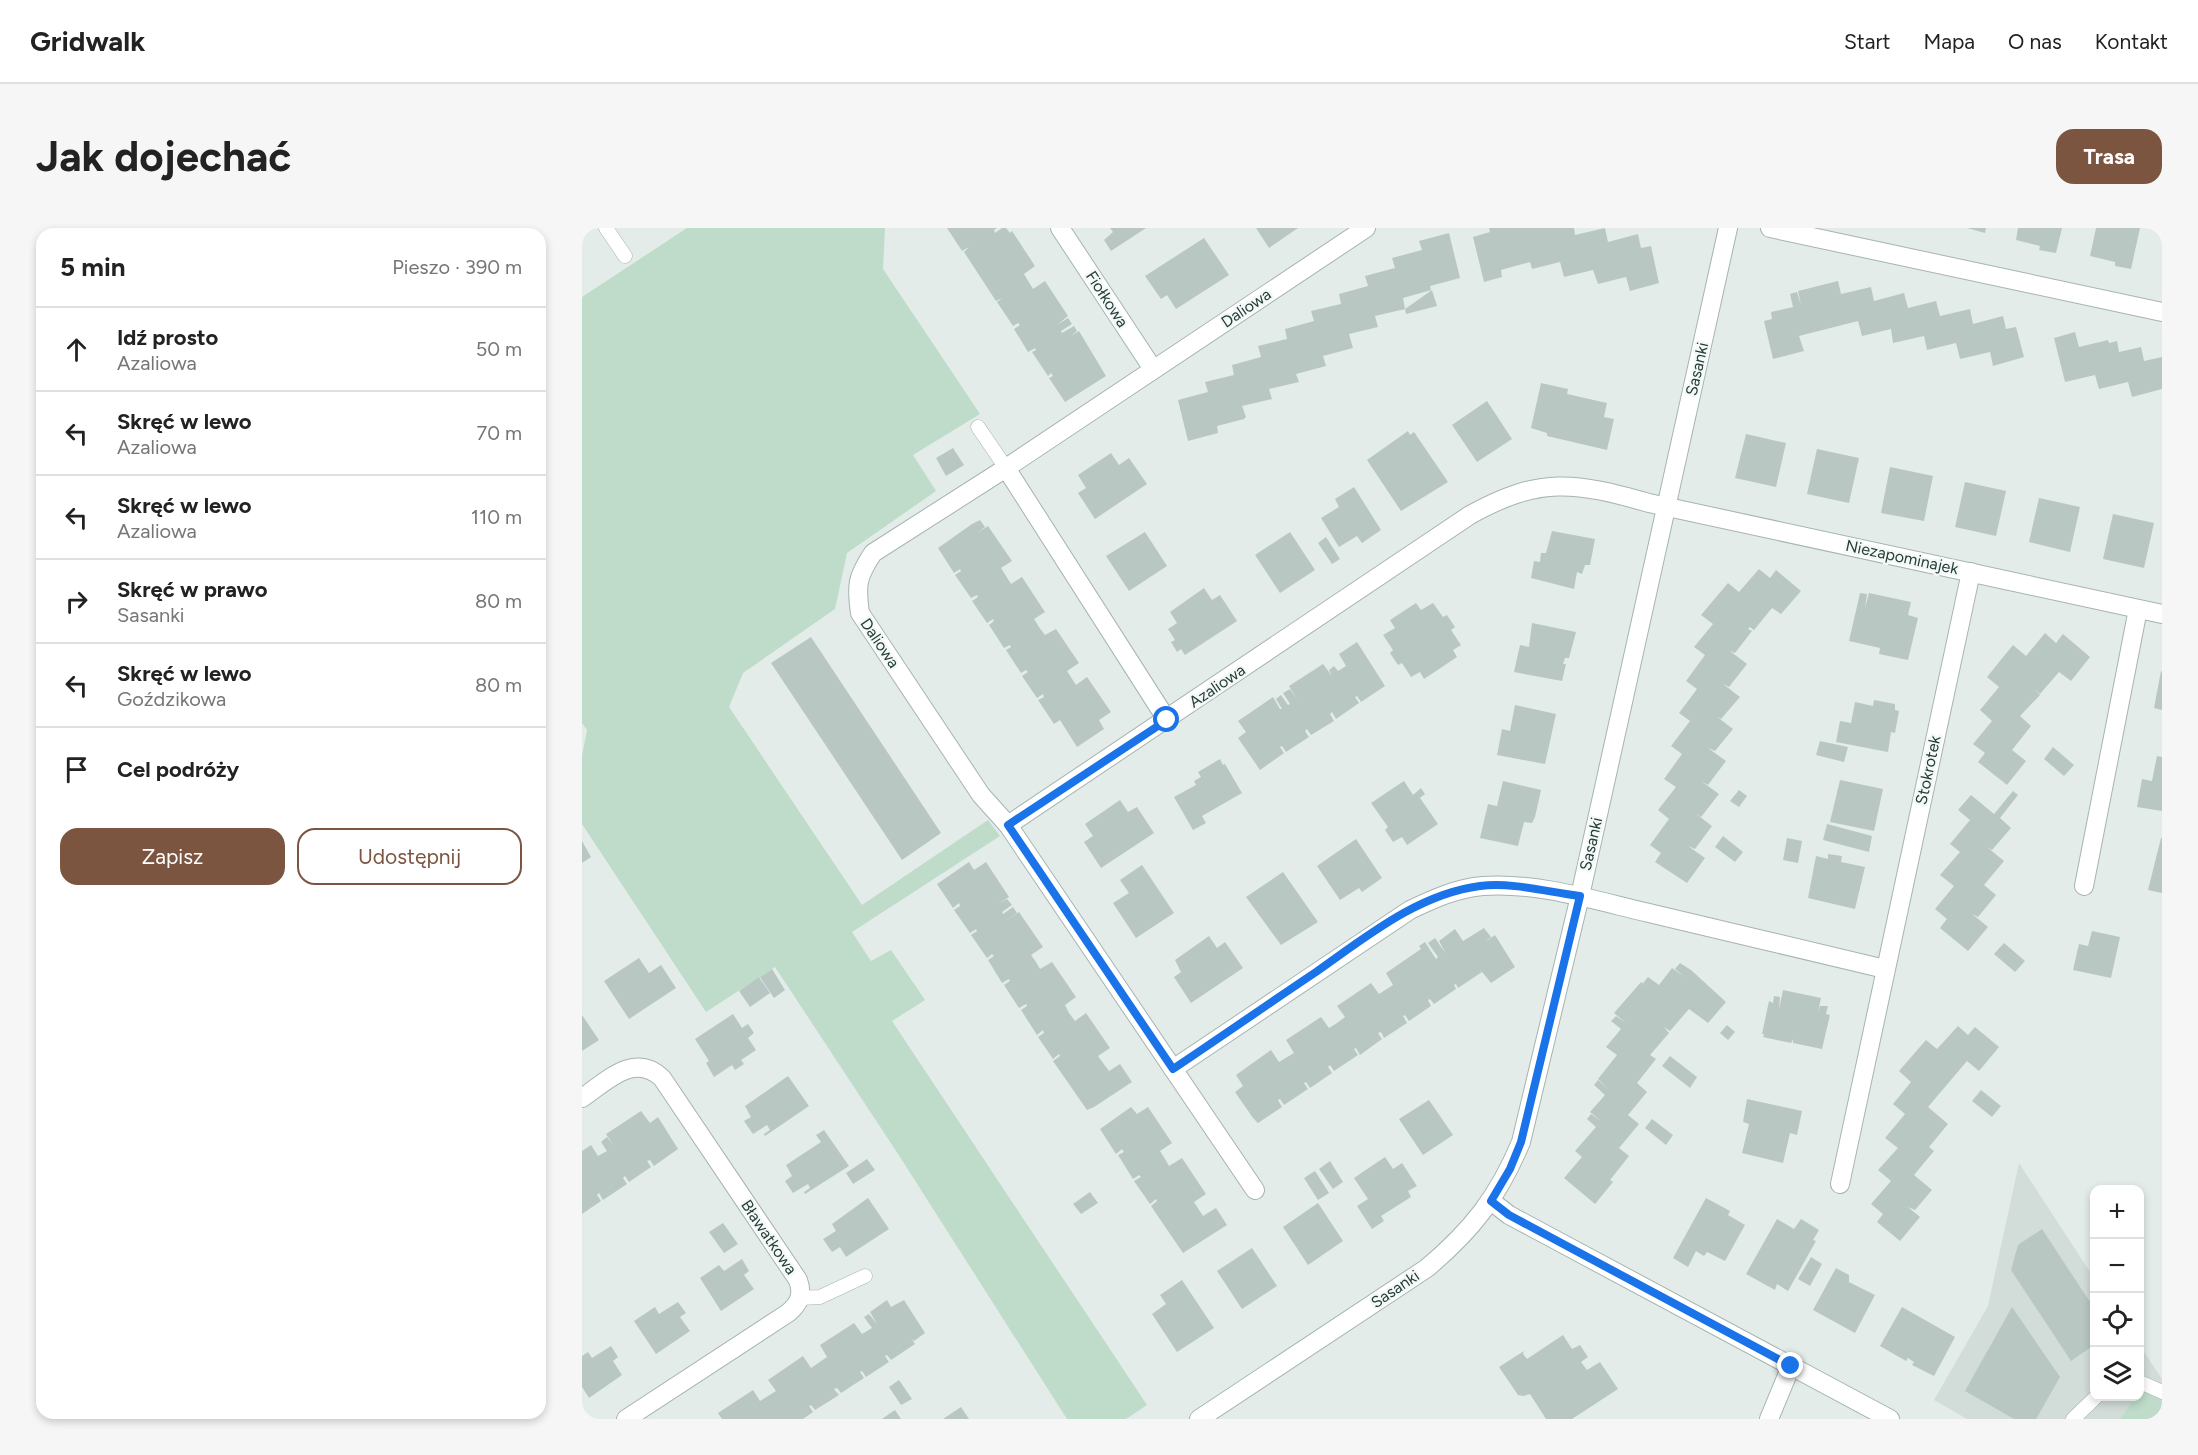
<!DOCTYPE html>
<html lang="pl">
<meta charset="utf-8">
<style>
:root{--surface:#fff;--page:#f6f6f6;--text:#222;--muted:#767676;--line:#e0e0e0;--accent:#7c5540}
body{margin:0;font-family:Figtree,sans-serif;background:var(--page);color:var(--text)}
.controls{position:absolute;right:18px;bottom:18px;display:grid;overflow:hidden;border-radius:12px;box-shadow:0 3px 9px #0003}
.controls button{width:54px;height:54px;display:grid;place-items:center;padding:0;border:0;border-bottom:2px solid var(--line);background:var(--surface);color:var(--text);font:30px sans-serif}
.stop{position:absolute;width:18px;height:18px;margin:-14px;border:4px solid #1a73e8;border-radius:50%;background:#fff}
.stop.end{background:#1a73e8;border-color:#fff;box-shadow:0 2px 6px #0008}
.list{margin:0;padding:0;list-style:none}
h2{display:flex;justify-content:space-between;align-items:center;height:78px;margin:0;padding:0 24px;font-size:26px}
h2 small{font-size:20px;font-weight:400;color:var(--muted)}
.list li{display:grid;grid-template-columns:39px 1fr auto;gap:18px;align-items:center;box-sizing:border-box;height:84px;padding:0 24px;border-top:2px solid var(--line)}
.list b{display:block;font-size:22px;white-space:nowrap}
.list p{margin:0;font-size:20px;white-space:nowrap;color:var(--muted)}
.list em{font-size:20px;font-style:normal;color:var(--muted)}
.actions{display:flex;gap:12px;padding:18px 24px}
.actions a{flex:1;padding:14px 0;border:2px solid var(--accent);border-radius:18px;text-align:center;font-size:21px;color:var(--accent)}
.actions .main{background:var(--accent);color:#fff}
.icon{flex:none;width:33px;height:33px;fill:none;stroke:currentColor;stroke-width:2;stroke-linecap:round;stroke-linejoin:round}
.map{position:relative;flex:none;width:1580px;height:1191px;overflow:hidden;border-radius:18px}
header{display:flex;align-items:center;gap:36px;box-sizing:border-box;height:84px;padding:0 30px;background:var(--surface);border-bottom:2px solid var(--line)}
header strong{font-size:28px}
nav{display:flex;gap:33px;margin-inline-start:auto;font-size:21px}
.intro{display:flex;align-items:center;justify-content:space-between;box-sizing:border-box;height:144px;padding:0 36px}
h1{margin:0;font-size:42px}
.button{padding:15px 27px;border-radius:18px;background:var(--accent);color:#fff;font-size:21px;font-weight:700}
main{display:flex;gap:36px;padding:0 36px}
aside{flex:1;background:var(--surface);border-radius:18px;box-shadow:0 3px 9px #0003}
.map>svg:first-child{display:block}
.built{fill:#d2dcd8}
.green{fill:#bedcc9}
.building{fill:#b9c7c3}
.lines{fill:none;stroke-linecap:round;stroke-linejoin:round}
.lane-casing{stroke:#a6b4b1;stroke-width:15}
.street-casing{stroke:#a6b4b1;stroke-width:20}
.lane{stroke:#fff;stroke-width:14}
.street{stroke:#fff;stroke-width:18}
.route{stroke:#1a73e8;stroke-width:8}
.labels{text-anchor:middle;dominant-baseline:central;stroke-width:5;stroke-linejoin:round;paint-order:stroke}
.street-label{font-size:16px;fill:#243d39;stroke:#f4f9f7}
</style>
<header>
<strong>Gridwalk</strong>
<nav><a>Start</a><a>Mapa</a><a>O nas</a><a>Kontakt</a></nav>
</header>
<div class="intro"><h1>Jak dojechać</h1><a class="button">Trasa</a></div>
<main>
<aside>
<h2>5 min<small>Pieszo · 390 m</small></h2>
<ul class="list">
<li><svg class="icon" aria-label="ahead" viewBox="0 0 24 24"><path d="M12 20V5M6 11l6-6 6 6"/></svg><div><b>Idź prosto</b><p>Azaliowa</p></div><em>50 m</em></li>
<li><svg class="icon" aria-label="left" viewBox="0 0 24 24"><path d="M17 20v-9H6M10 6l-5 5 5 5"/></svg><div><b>Skręć w lewo</b><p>Azaliowa</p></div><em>70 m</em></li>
<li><svg class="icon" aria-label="left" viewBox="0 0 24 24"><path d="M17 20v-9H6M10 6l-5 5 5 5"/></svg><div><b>Skręć w lewo</b><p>Azaliowa</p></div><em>110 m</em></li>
<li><svg class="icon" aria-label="right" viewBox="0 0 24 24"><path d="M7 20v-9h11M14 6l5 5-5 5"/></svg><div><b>Skręć w prawo</b><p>Sasanki</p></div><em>80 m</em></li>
<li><svg class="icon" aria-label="left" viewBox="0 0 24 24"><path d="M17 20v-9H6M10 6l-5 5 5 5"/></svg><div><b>Skręć w lewo</b><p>Goździkowa</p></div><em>80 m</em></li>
<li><svg class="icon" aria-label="arrive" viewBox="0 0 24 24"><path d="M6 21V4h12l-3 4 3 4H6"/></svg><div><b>Cel podróży</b></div></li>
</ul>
<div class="actions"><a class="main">Zapisz</a><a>Udostępnij</a></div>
</aside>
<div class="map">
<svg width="1580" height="1191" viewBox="0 0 1580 1191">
<rect width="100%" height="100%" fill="#e3ece9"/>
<!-- built -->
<path class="built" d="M1437 935 1512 1050V1168H1558V1118L1580 1151V1191H1385L1352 1172 1406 1078Z"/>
<!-- green -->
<g class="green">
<path d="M105 0H303L301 41 398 186 331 227 354 263 265 325 253 381 161 445 147 479 280 677 406 592 418 608 270 704 289 733 309 722 343 772 310 793 565 1177 544 1191H485L318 929 193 739 124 784 0 596V528L5 502 0 495V69Z"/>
<path d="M1562 1158 1580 1167 1579 1191H1538L1554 1169 1558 1168V1164Z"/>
</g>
<!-- building -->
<g class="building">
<path d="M365 0H415L412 2 413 5 420 0H424L428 5 430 3 453 38 442 46 451 61 463 53 486 88 475 97 486 90 490 96 479 103 480 105 492 98 495 103 489 108 497 103 524 148 483 174 467 150 471 148 469 145 466 148 450 124 454 122 453 120 446 124 432 101 438 97 436 95 431 98 415 74 420 70 414 73 382 24 387 19 380 23Z"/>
<path d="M528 0H564L529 23 522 12 531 4Z"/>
<path d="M674 0H716L687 20Z"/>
<path d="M907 0H992L993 7 1023 0 1026 14 1056 6 1059 20 1069 18 1077 55 1048 63 1044 49 1016 56 1011 42 982 49 978 34 950 41 948 34 919 42 920 49 902 54 891 9 908 4Z"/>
<path d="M1385 0H1404L1403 5Z"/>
<path d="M1436 0H1480L1474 25 1457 22 1458 18 1434 12Z"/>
<path d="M1514 0H1558L1549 41 1533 38V34L1508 28Z"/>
<path d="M867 5 878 50 848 58 849 62 821 70 823 81 793 88 796 99 767 106 771 120 741 128 740 125 744 138 714 146 717 154 687 161 690 171 660 178 664 189 662 191 635 198 636 205 606 213 596 172 626 164 623 154 652 147 650 137 679 129 676 118 705 111 703 101 732 93 729 83 759 76 757 66 786 58 783 48 813 40 810 30 840 22 837 13Z"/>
<path d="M622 10 647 47 594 81 585 67 579 71 563 48Z"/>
<path d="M1256 53 1259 66 1289 59 1292 73 1322 65 1326 80 1354 73 1358 88 1388 81 1391 96 1421 88 1424 101 1434 99 1442 129 1411 138 1408 124 1378 131 1374 115 1345 122 1342 108 1311 115 1309 101 1280 108 1276 93 1217 108 1222 123 1191 131 1182 93 1190 91 1189 84 1211 79 1208 66 1215 64 1219 77 1216 63Z"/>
<path d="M850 62 855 78 824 86 823 81Z"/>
<path d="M1493 104 1497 119 1526 112 1530 126 1527 115 1535 113 1537 124 1559 119 1562 133 1580 129V161L1550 169 1546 154 1517 161 1513 147 1483 154 1472 110Z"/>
<path d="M959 155 986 161 985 166 1025 175 1022 189 1032 191 1025 222 965 208V205L949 200Z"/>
<path d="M905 173 930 211 895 234 870 197Z"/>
<path d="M826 203 828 207 832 204 866 254 819 283 785 232Z"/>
<path d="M1164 206 1204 215 1194 259 1153 250Z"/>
<path d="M371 220 382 237 364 248 354 230Z"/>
<path d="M1235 221 1277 230 1267 275 1225 266Z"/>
<path d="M529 225 537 237 547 230 565 256 513 291 496 265 504 260 496 247Z"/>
<path d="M1308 239 1351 248 1342 293 1299 285Z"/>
<path d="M1383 254 1424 263 1414 308 1373 299Z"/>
<path d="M772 259 799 302 780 315 775 308 757 319 739 290 757 279 753 271Z"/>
<path d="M1457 270 1498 279 1488 324 1447 314Z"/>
<path d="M1531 286 1572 295 1562 340 1521 331Z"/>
<path d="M398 292 403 299 395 305 406 298 430 333 419 340 429 356 440 349 463 384 452 391 457 399 463 407 474 401 497 435 485 443 494 457 505 449 529 484 517 492 522 501 495 519 478 492 472 496 456 472 462 469 461 466 455 470 440 448 446 444 444 442 439 445 424 422 429 419 428 417 422 420 407 397 412 393 411 391 405 395 390 373 396 369 395 367 389 370 373 347 379 343 378 341 372 345 356 320 390 296Z"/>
<path d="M970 303 1013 311 1008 337H1003L1000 346 995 344 992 361 949 350 952 333 958 334 959 325H964Z"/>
<path d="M563 304 585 338 547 363 524 328Z"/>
<path d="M708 304 733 342 698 365 673 327Z"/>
<path d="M744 309 758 331 750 336 736 315Z"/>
<path d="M1177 341 1188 350 1194 342 1219 363 1199 386 1190 380 1172 402 1168 399 1166 401 1170 403 1153 425 1148 423 1165 436 1147 459 1141 456 1158 469 1139 491 1134 488 1151 501 1133 523 1126 520 1144 533 1126 557 1119 553 1137 566 1119 589 1113 585 1130 598 1113 621 1106 618 1123 630 1105 655 1073 634 1079 625 1068 617 1087 591 1076 582 1094 559 1082 551 1100 526 1089 518 1108 493 1097 485 1115 461 1104 453 1123 427 1112 419 1131 396 1119 387 1146 355 1157 364Z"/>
<path d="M622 360 630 372 638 367 655 393 603 427 599 421 595 424 589 414 593 412 586 401 595 395 588 384Z"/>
<path d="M1278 365 1285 366 1283 380 1287 365 1329 374 1326 387 1336 390 1326 432 1297 426 1298 420 1267 413Z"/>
<path d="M834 375 839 382 851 375 861 389 865 387 873 399 869 402 879 417 871 422 875 429 842 451 838 444 829 449 820 435 816 437 808 425 811 422 801 407 813 400 808 392Z"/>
<path d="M950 395 994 404 987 430H983L981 436H984L980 453 932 444 938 417 947 419Z"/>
<path d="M1463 405 1474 415 1481 406 1508 429 1489 453 1477 444 1458 466 1452 461 1458 467 1438 488 1449 498 1430 522 1444 533 1425 557 1396 534 1403 525 1391 516 1410 493 1398 482 1417 459 1405 449 1431 417 1444 428Z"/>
<path d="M229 409 359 605 320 632 189 435Z"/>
<path d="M775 414 803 458 779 474 775 468 773 469 777 475 754 491 750 484 748 486 752 493 729 507 725 501 723 503 727 509 704 524 700 518 698 519 702 525 678 542 656 510 664 504 656 493 691 469 698 481H700L694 471 699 467 706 477 708 476 701 465 708 461 715 471 707 458 741 436 750 448 747 442 752 438 756 443 764 438 757 426Z"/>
<path d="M1579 443 1580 444V482L1572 480Z"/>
<path d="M1292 472 1313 476V482L1317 483 1313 505 1309 504 1306 524 1254 514 1258 493 1269 495 1273 474 1291 478Z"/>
<path d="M933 477 974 486 963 536 915 527 920 501 928 503Z"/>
<path d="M1238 513 1266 519 1262 534 1234 527Z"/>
<path d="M1471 519 1492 537 1482 548 1462 531Z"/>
<path d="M1575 528 1580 529V583L1555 579 1560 551 1570 553Z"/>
<path d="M638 531 641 537 643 536 660 565 620 588 624 595 611 602 592 569 614 557 612 553 619 549 616 544Z"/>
<path d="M1258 552 1301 561 1292 603 1248 594Z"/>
<path d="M822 553 831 567 839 560 843 566 838 570 856 596 825 617 820 609 811 614 803 602 806 599 789 575Z"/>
<path d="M921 553 959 562 953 589 950 595 942 594 936 618 898 610 906 576 915 578Z"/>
<path d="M1157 562 1165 568 1157 579 1148 573Z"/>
<path d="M1431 563 1436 567 1418 590 1429 600 1410 622 1405 619 1422 633 1402 657 1414 667 1396 689 1390 686 1406 699 1386 723 1358 700 1365 691 1353 681 1372 658 1358 647 1378 624 1368 616 1388 592 1376 582 1389 567 1412 586Z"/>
<path d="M538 572 546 584 555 579 572 605 519 640 502 614 511 608 503 596Z"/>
<path d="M1245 596 1290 608 1287 624 1241 612Z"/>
<path d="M1141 608 1161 624 1153 634 1133 619Z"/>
<path d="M1205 610 1220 613 1216 635 1201 632Z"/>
<path d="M1579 610H1580V665L1566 662Z"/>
<path d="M774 611 800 650 780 664 777 660 758 672 735 638Z"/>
<path d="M0 613 9 629 0 635Z"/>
<path d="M1246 626 1260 628 1259 634 1283 639 1273 681 1226 670 1234 628 1246 631Z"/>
<path d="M387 634 392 642 404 634 427 669 416 676 425 671 430 677 420 684 421 686 431 679 435 685 425 692 437 684 461 719 449 727 454 734 458 741 470 734 494 769 483 777 487 785 493 793 504 785 528 820 516 828 527 843 538 836 550 854 512 879 505 882 471 833 478 828 477 826 471 831 456 809 462 805 461 802 455 807 439 782 445 778 444 776 437 780 422 757 428 753 427 751 420 755 406 732 412 728 410 726 405 730 389 707 395 703 394 701 388 705 372 682 378 678 377 675 371 680 355 656Z"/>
<path d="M560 637 592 685 554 710 531 675 547 665 538 652Z"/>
<path d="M701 644 736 694 699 717 664 669Z"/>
<path d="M902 700 909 709 903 714 913 707 933 739 909 755 897 740 900 744 876 760 874 756 872 757 874 761 852 776 848 771 846 772 849 778 827 793 823 787 821 788 825 795 802 810 799 804 796 805 800 811 778 827 774 820 772 821 776 827 752 843 748 837 746 839 750 845 728 860 724 854 722 855 726 861 702 877 698 871 696 872 700 879 676 895 671 890 653 864 661 858 654 847 689 822 697 834 712 825 704 812 739 789 747 800 755 795 763 789 755 778 789 755 797 766 811 757 804 745 839 721 837 718 843 714 854 731 856 729 846 715 853 710 864 726 857 713 873 701 881 713Z"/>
<path d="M1510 703 1538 709 1529 750 1491 742 1497 716 1506 718Z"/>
<path d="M627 708 635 720 643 714 661 740 609 775 592 749 599 744 593 732Z"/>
<path d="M1422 715 1443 733 1433 744 1412 726Z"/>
<path d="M57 730 67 745 79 737 94 760 47 791 22 753Z"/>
<path d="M1098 735 1109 742 1144 774 1126 795 1107 781 1088 803 1082 799 1087 805 1068 827 1074 831 1055 855 1065 864 1046 887 1057 896 1037 920 1047 928 1028 952 1031 954 1013 976 982 950 1000 929 993 923 1014 899 1005 891 1009 886 1019 893 1008 884 1023 867 1012 857 1016 852 1027 862 1016 851 1035 827 1024 819 1039 801 1029 793 1034 788 1044 795 1032 785 1059 754 1066 759 1061 755 1066 749 1077 757 1090 740 1103 749 1093 741Z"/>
<path d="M190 741 203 762 192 770 178 749Z"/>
<path d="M177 749 188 765 168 779 157 763Z"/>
<path d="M1201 762 1239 770 1236 784 1238 778H1246L1244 786 1248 787 1240 821 1211 815V811L1209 815 1181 809 1182 806H1180L1187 773 1191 775 1192 768 1198 769 1197 781Z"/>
<path d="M151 786 160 800 166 796 172 805 166 810 174 822 159 832 162 836 153 842 150 837 132 849 124 835 127 833 113 811Z"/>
<path d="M0 787 17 812 0 823Z"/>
<path d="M1145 797 1153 804 1146 812 1138 805Z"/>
<path d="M1376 798 1386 807 1393 799 1417 819 1397 843 1385 833 1346 879 1366 896 1347 919 1352 923 1332 947 1350 962 1333 982 1326 979 1338 989 1318 1013 1295 994 1301 986 1289 976 1309 953 1296 942 1316 920 1303 910 1323 886 1311 876 1329 854 1317 843 1344 812 1355 821Z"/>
<path d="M1088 828 1115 849 1108 860 1080 838Z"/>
<path d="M206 848 227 878 183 908 182 906 188 902 185 897 171 906 162 893 169 889 163 878Z"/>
<path d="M1399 862 1419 878 1410 889 1390 873Z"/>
<path d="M1165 871 1220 883 1215 907 1208 905 1201 935 1160 925 1167 896 1161 894Z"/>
<path d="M847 872 871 907 841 927 817 891Z"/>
<path d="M549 879 555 886 566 879 590 915 578 923 583 931 587 938 600 930 624 966 612 974 621 988 634 980 645 997 601 1025 569 978 575 973 574 971 568 976 552 953 559 949 557 947 551 951 536 927 542 924 540 921 534 926 518 901Z"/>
<path d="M59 883 68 895 76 889 96 921 72 938 68 932 65 933 69 939 47 954 43 948 41 950 45 956 21 972 17 965 15 967 19 973 0 986V923L9 917 16 928 25 923 19 914 25 909 32 918 24 906Z"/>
<path d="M1070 891 1091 907 1084 917 1063 900Z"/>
<path d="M242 902 267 938 223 966 222 964 228 960 226 956 211 965 203 953 210 948 204 937 239 914 234 907Z"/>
<path d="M803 929 811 941 820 935 835 958 826 963 829 969 799 988 802 993 790 1001 775 978 786 971 772 950Z"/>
<path d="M285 931 293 942 271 956 264 945Z"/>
<path d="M748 933 761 954 751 961 737 941Z"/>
<path d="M733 943 747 965 736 972 722 950Z"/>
<path d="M508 964 516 975 499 986 491 976Z"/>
<path d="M286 970 307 1001 264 1029 258 1019 250 1024 241 1011 254 1003 250 996Z"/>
<path d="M1124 970 1148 983 1146 987 1163 997 1143 1033 1125 1024 1122 1028 1114 1023 1106 1039 1091 1030Z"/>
<path d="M736 975 761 1013 726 1037 701 999Z"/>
<path d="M1195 991 1212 1001 1219 991 1237 1002 1231 1012 1234 1013 1206 1063 1195 1056 1193 1062 1164 1046Z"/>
<path d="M141 995 156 1016 142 1025 127 1004Z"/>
<path d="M1460 1001 1512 1080V1117L1489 1133 1429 1042 1436 1017Z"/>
<path d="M670 1020 695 1058 660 1081 635 1043Z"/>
<path d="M1229 1029 1240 1036 1228 1058 1216 1051Z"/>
<path d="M160 1031 167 1043 162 1047 172 1061 139 1083 118 1050 137 1037 142 1043Z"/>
<path d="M1254 1040 1267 1047V1054L1293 1067 1273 1105 1231 1082Z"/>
<path d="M600 1052 632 1100 595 1124 570 1086 584 1076 578 1067Z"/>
<path d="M305 1072 309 1079 322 1072 343 1105 332 1113 329 1110 333 1116 309 1132 305 1127 303 1128 307 1134 284 1149 280 1143 278 1144 282 1150 259 1165 255 1160 252 1161 257 1167 233 1182 229 1177 227 1178 231 1184 221 1191H140L136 1185 171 1162 178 1173 194 1163 186 1152 221 1128 229 1140 245 1129 238 1117 272 1095 280 1106 290 1100 282 1089 287 1086 295 1096 288 1084Z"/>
<path d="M96 1074 104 1085 98 1089 108 1103 74 1126 52 1093 73 1079 77 1086Z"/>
<path d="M1320 1079 1373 1109 1352 1148 1330 1137 1332 1134 1326 1130 1324 1133 1298 1118Z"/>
<path d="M1430 1079 1478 1149 1454 1191H1432L1383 1163Z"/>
<path d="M981 1107 990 1121 998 1117 1006 1129 999 1134 1005 1142 1018 1134 1036 1161 990 1191H964L948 1166 941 1168 936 1167 917 1139 942 1123 941 1126 945 1131Z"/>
<path d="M29 1118 36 1129 31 1133 40 1147 7 1170 0 1159V1128L6 1124 10 1130Z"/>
<path d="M317 1152 330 1171 319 1177 307 1159Z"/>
<path d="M379 1179 387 1191H361Z"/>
<path d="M313 1182 319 1191H300L307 1186Z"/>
</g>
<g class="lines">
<defs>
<g id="lane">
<path d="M24 0 43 28"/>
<path d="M396 199 424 240"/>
<path d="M218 1070 238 1069 283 1048"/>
<path d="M1558 1154 1580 1164"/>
<path d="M1491 1191 1515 1168"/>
</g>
<g id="street">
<path d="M478 0 571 141"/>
<path d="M1188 0 1580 84"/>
<path d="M424 240 585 492"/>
<path d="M426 597 399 567 278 385C274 357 275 349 291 325L424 240 784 0"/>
<path d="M1502 658 1556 381"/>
<path d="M591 841 828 682C851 671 875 660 901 658 955 654 1015 673 1067 685 1146 704 1224 722 1303 741"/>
<path d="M0 870C25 853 52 824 80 850L216 1052C221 1066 218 1075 206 1085L44 1191"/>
<path d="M1258 956 1389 344"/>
<path d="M673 962 426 597 888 287C958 248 993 254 1067 275L1580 386"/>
<path d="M909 973 927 987 1308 1191"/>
<path d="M617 1191 845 1040C890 1002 916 969 939 914L998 668 1146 0"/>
<path d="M1187 1191 1209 1138"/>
</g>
</defs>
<!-- lane casing -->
<use href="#lane" class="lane-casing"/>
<!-- street casing -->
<use href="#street" class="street-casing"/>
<!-- lane -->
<use href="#lane" class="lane"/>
<!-- street -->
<use href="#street" class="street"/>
</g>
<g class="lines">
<!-- route -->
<path class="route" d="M585 492 426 597 591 841C639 809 686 776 734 744 784 709 836 666 898 658 931 654 965 664 998 668L939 914 928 941 909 973 927 987 1209 1138"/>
</g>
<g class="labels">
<!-- street labels -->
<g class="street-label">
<text transform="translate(525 71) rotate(57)">Fiołkowa</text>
<text transform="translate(664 80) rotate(-34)">Daliowa</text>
<text transform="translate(1115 141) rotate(-77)">Sasanki</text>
<text transform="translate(1320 329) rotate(12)">Niezapominajek</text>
<text transform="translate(298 415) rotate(56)">Daliowa</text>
<text transform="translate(635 458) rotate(-34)">Azaliowa</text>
<text transform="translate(1346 542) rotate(-78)">Stokrotek</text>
<text transform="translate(1009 616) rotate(-77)">Sasanki</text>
<text transform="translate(187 1009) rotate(56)">Bławatkowa</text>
<text transform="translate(813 1061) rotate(-34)">Sasanki</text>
</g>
</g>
</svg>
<div class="controls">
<button>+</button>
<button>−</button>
<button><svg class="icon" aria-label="locate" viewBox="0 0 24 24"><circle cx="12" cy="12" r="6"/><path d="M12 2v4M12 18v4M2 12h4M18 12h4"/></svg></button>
<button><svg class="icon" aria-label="layers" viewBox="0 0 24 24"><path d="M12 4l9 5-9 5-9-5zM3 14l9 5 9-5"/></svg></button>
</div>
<div class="stop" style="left:585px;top:492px"></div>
<div class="stop end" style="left:1209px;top:1138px"></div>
</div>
</main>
